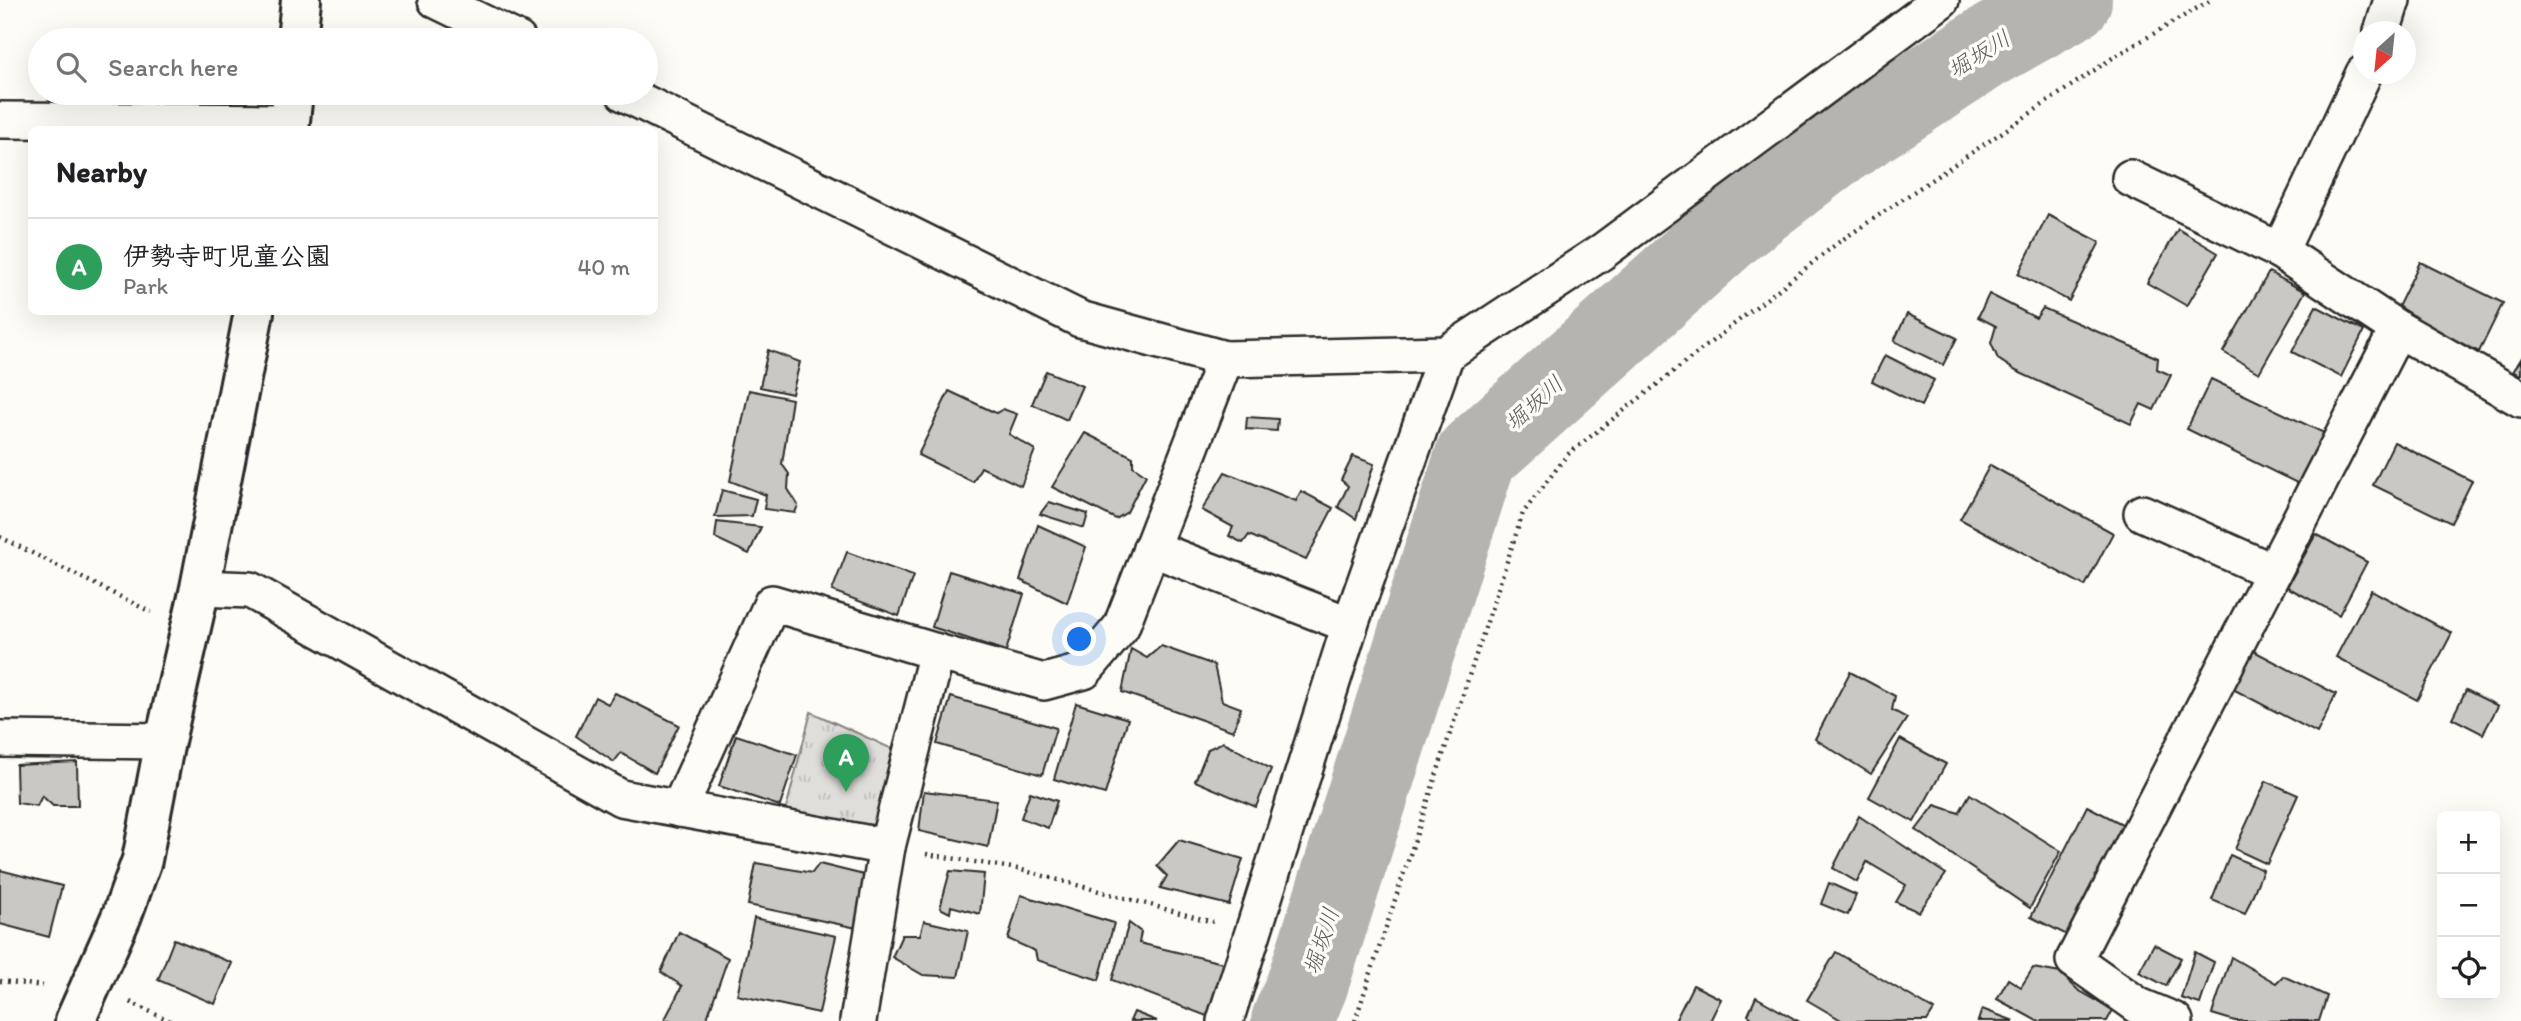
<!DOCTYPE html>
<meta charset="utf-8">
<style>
:root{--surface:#fff;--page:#f2f2f2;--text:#202124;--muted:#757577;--line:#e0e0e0;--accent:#d1495b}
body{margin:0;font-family:Itim,"Klee One",sans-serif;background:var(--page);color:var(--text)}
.controls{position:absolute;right:21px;bottom:21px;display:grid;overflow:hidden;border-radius:10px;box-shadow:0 7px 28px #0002}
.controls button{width:63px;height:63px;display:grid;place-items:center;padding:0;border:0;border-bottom:2px solid var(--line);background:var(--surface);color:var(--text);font:35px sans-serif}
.compass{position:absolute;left:2353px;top:21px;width:63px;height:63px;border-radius:50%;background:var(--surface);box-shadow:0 7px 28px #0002;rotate:207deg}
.you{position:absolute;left:1080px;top:640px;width:24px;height:24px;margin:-18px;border:5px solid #fff;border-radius:50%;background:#1a73e8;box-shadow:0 0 0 10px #1a73e833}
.badge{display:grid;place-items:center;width:46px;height:46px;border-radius:50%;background:var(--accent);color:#fff;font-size:23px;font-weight:700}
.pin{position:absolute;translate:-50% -58px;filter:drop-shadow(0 2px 4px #0008)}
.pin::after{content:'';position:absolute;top:37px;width:24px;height:21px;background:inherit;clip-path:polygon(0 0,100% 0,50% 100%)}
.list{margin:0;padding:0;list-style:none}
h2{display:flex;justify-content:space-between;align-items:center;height:91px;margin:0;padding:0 28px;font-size:30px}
h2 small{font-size:23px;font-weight:400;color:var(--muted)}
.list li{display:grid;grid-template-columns:46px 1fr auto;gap:21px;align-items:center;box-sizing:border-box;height:98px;padding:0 28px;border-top:2px solid var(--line)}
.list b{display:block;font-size:26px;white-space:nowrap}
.list p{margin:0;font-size:23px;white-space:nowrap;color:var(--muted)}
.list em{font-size:23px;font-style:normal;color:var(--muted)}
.icon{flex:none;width:38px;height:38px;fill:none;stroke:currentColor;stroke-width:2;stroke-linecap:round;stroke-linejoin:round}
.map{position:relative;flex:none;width:2521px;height:1021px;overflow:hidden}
.search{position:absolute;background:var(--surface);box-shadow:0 7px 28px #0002;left:28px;top:28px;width:630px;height:77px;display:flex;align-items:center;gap:18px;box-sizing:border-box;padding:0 24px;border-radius:38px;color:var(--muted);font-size:26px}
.panel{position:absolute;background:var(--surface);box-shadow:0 7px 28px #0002;left:28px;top:126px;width:630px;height:189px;border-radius:10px}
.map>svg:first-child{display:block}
.grass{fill:url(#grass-tufts);stroke:#858482;stroke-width:2}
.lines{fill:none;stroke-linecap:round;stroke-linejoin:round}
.river{stroke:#b5b4b1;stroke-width:82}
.building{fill:#c9c8c4;stroke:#2b2b2b;stroke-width:2}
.minor-casing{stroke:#2b2b2b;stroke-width:40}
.tertiary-casing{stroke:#2b2b2b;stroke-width:44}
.path{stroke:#2b2b2b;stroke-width:4.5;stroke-dasharray:2 5;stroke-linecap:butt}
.minor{stroke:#fdfcf7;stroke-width:35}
.tertiary{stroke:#fdfcf7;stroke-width:38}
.labels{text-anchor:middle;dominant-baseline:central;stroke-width:7;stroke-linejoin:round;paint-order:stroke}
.water-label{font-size:23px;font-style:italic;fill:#5b5b5a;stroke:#fdfcf7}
</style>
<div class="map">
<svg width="2521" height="1021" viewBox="0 0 2521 1021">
<defs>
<pattern id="grass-tufts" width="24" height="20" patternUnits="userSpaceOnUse" patternTransform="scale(1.75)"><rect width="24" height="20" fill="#dfdeda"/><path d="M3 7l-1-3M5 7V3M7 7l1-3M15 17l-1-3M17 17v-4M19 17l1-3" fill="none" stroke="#c0bfbb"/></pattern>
</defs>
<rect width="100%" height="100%" fill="#fdfcf7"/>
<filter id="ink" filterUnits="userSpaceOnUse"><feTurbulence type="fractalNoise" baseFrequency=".0143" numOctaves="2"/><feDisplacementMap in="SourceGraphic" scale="14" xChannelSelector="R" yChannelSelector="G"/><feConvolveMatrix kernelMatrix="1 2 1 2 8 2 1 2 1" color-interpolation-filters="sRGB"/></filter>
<g filter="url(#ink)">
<!-- grass -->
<path class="grass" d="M811 712 910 757 887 847 781 828Z"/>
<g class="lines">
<!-- river -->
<path class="river" d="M1292 1021 1307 985 1476 456 1732 226 1829 151 1984 49 2071 0"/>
</g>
<!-- building -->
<g class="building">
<path d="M2048 215 2100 242 2069 301 2018 274Z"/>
<path d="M2178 229 2218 253 2187 306 2147 283Z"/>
<path d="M2420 262 2503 303 2479 352 2396 311Z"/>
<path d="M2269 272 2305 292 2259 373 2223 352Z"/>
<path d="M1989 294 2036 318 2043 308 2158 358 2157 369 2171 375 2154 410 2141 404 2131 424 2016 371 1998 359 1991 343 1996 326 1978 317Z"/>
<path d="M2316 306 2364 331 2341 377 2292 352Z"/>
<path d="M1907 314 1957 338 1943 365 1894 341Z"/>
<path d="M768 350 800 362 792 394 760 387Z"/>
<path d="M1885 355 1934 380 1921 406 1872 381Z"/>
<path d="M2521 359V375L2513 372Z"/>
<path d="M1046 371 1082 386 1067 420 1032 404Z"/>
<path d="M2211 379 2324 433 2299 484 2187 429Z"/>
<path d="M749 390 792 399 782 464 789 474 788 489 798 505 795 513 764 509 766 495 730 481Z"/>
<path d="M949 391 996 413 1003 409 1017 414 1009 434 1035 450 1021 486 981 467 973 482 918 455Z"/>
<path d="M1247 417 1278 419 1277 431 1246 429Z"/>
<path d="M1085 433 1133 457V466L1146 475 1127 512 1116 519 1052 487Z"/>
<path d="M2394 442 2472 481 2451 523 2373 485Z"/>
<path d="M1353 456 1374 464 1356 519 1338 507 1348 486 1341 480Z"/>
<path d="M1990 465 2113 533 2085 586 1960 519Z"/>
<path d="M1225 472 1296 501 1301 491 1333 508 1306 560 1249 535 1243 543 1229 536 1233 527 1202 510Z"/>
<path d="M722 490 756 499 752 516 715 517Z"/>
<path d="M1049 502 1088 514 1084 528 1040 514Z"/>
<path d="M717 522 761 527 749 554 715 538Z"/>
<path d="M1038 525 1086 547 1067 603 1020 580Z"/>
<path d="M2316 534 2367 562 2339 615 2287 587Z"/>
<path d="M847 552 913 576 899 616 832 591Z"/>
<path d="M949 571 1024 594 1006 651 932 627Z"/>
<path d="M2371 590 2452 633 2417 700 2336 657Z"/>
<path d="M1161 646 1214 665 1222 701 1241 708 1233 731 1122 692 1131 649 1147 658Z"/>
<path d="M2252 650 2336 694 2317 733 2231 688Z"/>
<path d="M1850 672 1895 696 1892 710 1907 718 1871 774 1815 739Z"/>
<path d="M2466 690 2498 706 2483 734 2452 718Z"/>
<path d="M615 693 679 725 655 773 621 753 614 762 576 736 595 697 608 704Z"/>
<path d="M951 697 1056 728 1042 775 937 744Z"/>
<path d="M1076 703 1128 719 1105 794 1054 779Z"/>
<path d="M736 735 797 755 780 806 719 786Z"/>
<path d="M1900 739 1946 764 1914 822 1869 797Z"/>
<path d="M1223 742 1271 769 1256 807 1195 781 1208 749Z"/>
<path d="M77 762 78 806H53L42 796 37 806 17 803 16 765Z"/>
<path d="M2266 781 2298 795 2267 864 2235 849Z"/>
<path d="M924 791 997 800 988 847 919 831Z"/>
<path d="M1030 792 1057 801 1048 828 1021 818Z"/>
<path d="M1970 794 2061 851 2030 908 1916 830 1935 805 1959 813Z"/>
<path d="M2087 806 2124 825 2067 935 2031 917Z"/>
<path d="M1859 816 1946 874 1919 912 1896 902 1906 885 1867 862 1857 882 1833 868Z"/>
<path d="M1179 840 1243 859 1229 905 1160 888 1167 876 1157 866Z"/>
<path d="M2230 855 2263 870 2245 914 2212 900Z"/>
<path d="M756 863 812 873 819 864 872 877 857 928 748 905Z"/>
<path d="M0 870 62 886 49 937 0 924Z"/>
<path d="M950 871 984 874 980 914 951 906 950 913 940 908Z"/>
<path d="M1829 883 1856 895 1848 915 1821 904Z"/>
<path d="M1021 895 1114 923 1099 980 1037 960 1035 951 1008 939Z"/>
<path d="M754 918 836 936 819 1013 737 995Z"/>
<path d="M924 921 968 931 958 977 923 975 892 957 902 935H920Z"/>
<path d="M1129 923 1141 932 1139 943 1227 964 1212 1018 1112 980Z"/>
<path d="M679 932 728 958 706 1021H664L682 986 661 972Z"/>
<path d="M174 939 232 963 215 1004 158 980Z"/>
<path d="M2154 944 2181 958 2166 986 2139 972Z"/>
<path d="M1836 952 1934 1010 1927 1021H1843L1807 1000Z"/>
<path d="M2195 952 2214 962 2200 1004 2181 998Z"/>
<path d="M2231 957 2276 983 2283 976 2327 996 2319 1021H2235L2212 1014Z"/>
<path d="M2033 968 2060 973 2078 990 2113 1010 2107 1021H2037L1997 999 2008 979 2021 987Z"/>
<path d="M1693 985 1721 999 1710 1021H1675Z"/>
<path d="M1756 997 1798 1021H1756L1748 1015Z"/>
<path d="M1982 1009 2014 1021H1978Z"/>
<path d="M1134 1012 1157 1021H1130Z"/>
</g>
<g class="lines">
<defs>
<g id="minor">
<path d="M436 0 518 40"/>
<path d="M2382 32 2392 0"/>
<path d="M2364 73 2280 251 2398 329 2521 399"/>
<path d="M624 93 1080 319 1225 359 1446 354 1603 251 1941 0"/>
<path d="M0 120 291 122"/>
<path d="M2130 178 2280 251"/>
<path d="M2142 513 2273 572"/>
<path d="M1151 548 1350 625"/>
<path d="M200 588 250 590 621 798 887 847"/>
<path d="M0 739 165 741"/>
<path d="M679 809 772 603 937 652"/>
<path d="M858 1021 887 847 937 652 1044 682 1084 671 1121 627 1225 359"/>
<path d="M1225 1021 1350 625 1446 354"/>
<path d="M2175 1021 2139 1006 2074 960 2398 329"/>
</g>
<g id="tertiary">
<path d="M297 40 301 0"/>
<path d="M289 130 293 93"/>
<path d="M75 1021 122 915 142 860 165 741 200 588 254 312"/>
</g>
</defs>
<!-- minor casing -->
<use href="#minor" class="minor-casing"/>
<!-- tertiary casing -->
<use href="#tertiary" class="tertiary-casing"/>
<!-- path -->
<g class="path">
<path d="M0 537 151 612"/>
<path d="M926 854 1018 869 1213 922"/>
<path d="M0 981 43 986"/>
<path d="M130 1002 170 1021"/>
<path d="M1355 1021 1523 513 1567 455 1839 242 2114 57 2211 0"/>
</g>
<!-- minor -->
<use href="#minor" class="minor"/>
<!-- tertiary -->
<use href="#tertiary" class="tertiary"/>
</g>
</g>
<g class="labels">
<!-- water labels -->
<g class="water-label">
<text transform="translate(1979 54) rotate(-32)">堀坂川</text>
<text transform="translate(1534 403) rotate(-42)">堀坂川</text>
<text transform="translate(1321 941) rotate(-72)">堀坂川</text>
</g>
</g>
</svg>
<div class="controls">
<button>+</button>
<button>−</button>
<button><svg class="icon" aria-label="locate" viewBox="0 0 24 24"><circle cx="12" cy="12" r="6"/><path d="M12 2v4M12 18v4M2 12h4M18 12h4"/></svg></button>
</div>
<svg class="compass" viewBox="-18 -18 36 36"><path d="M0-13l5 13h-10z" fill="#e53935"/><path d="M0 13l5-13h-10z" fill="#757577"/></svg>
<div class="you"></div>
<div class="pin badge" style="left:846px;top:792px;background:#2e9e5b">A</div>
<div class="search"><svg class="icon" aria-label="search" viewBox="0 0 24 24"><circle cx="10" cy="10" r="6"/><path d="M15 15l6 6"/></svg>Search here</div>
<section class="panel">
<h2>Nearby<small></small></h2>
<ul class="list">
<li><span class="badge" style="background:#2e9e5b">A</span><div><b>伊勢寺町児童公園</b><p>Park</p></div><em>40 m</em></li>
</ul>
</section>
</div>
